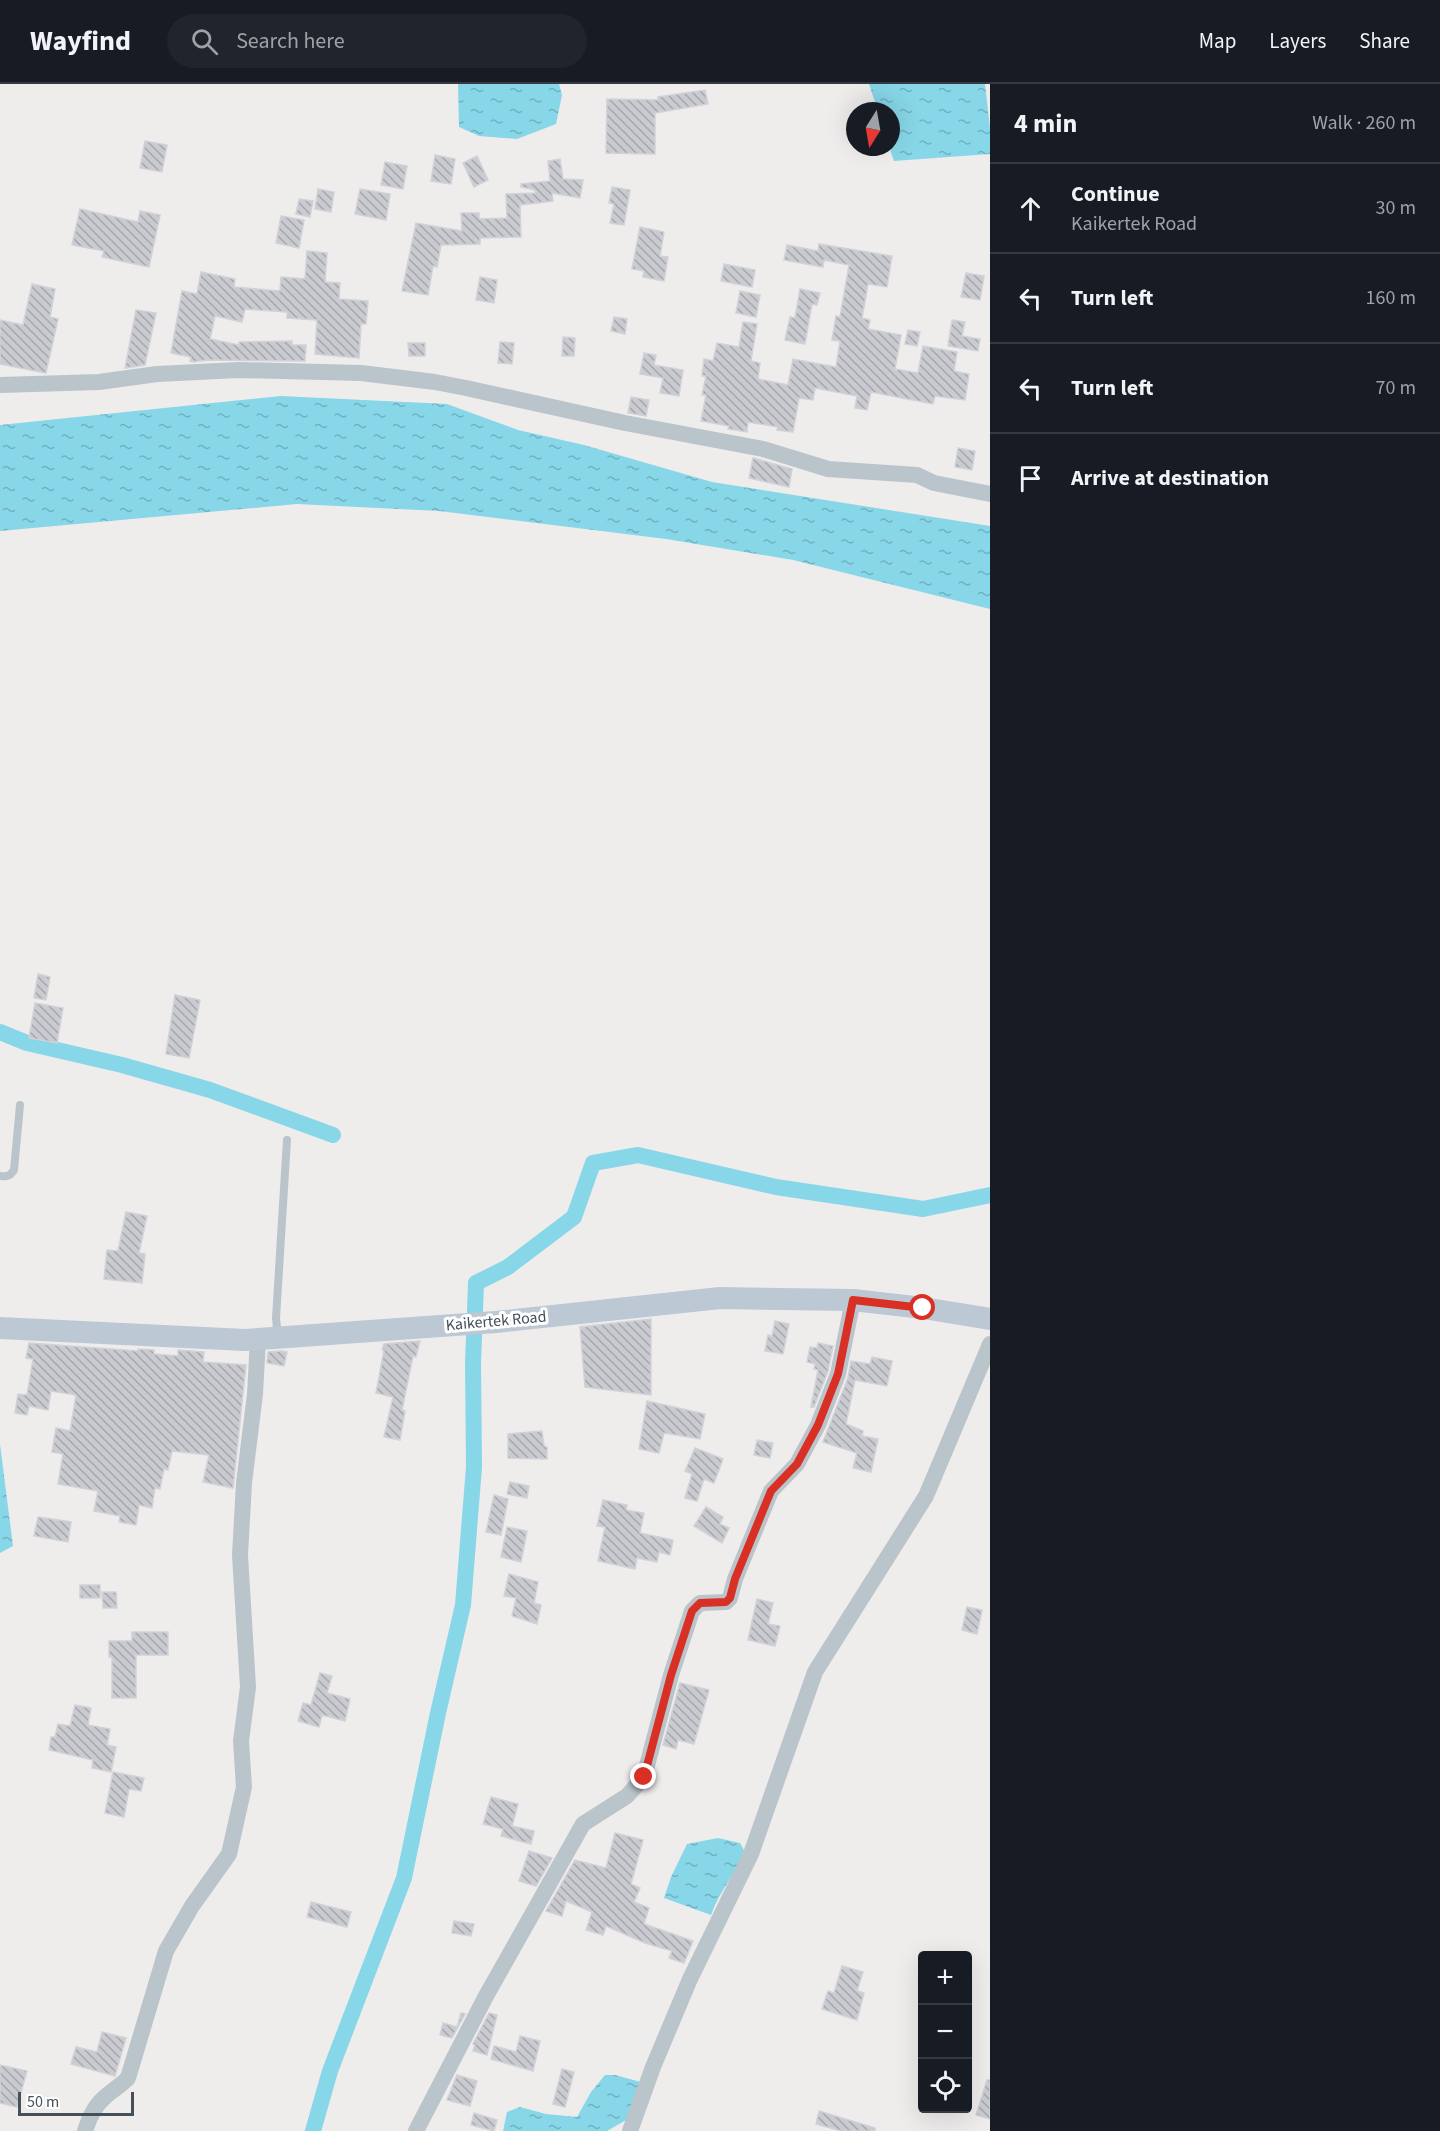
<!DOCTYPE html>
<meta charset="utf-8">
<style>
:root{--surface:#171b24;--page:#20242c;--text:#f1f3f6;--muted:#9ea1a6;--line:#363941}
body{margin:0;font-family:"Source Sans 3",sans-serif;background:var(--page);color:var(--text)}
.controls{position:absolute;right:18px;bottom:18px;display:grid;overflow:hidden;border-radius:6px;box-shadow:0 6px 24px #0002}
.controls button{width:54px;height:54px;display:grid;place-items:center;padding:0;border:0;border-bottom:2px solid var(--line);background:var(--surface);color:var(--text);font:30px sans-serif}
.compass{position:absolute;left:846px;top:18px;width:54px;height:54px;border-radius:50%;background:var(--surface);box-shadow:0 6px 24px #0002;rotate:191deg}
.scale{position:absolute;left:18px;bottom:15px;width:116px;box-sizing:border-box;padding-left:6px;border:3px solid #455059;border-top:0;font-size:16px;line-height:21px;white-space:nowrap;color:#455059;-webkit-text-stroke:4px #fff;paint-order:stroke}
.stop{position:absolute;width:18px;height:18px;margin:-14px;border:4px solid #d93025;border-radius:50%;background:#fff}
.stop.end{background:#d93025;border-color:#fff;box-shadow:0 2px 6px #0008}
.list{margin:0;padding:0;list-style:none}
h2{display:flex;justify-content:space-between;align-items:center;height:78px;margin:0;padding:0 24px;font-size:26px}
h2 small{font-size:20px;font-weight:400;color:var(--muted)}
.list li{display:grid;grid-template-columns:39px 1fr auto;gap:18px;align-items:center;box-sizing:border-box;height:90px;padding:0 24px;border-top:2px solid var(--line)}
.list b{display:block;font-size:22px;white-space:nowrap}
.list p{margin:0;font-size:20px;white-space:nowrap;color:var(--muted)}
.list em{font-size:20px;font-style:normal;color:var(--muted)}
.icon{flex:none;width:33px;height:33px;fill:none;stroke:currentColor;stroke-width:2;stroke-linecap:round;stroke-linejoin:round}
.map{position:relative;flex:none;width:990px;height:2047px;overflow:hidden}
header{display:flex;align-items:center;gap:36px;box-sizing:border-box;height:84px;padding:0 30px;background:var(--surface);border-bottom:2px solid var(--line)}
header strong{font-size:28px}
nav{display:flex;gap:33px;margin-inline-start:auto;font-size:21px}
.search{width:420px;height:54px;background:var(--page);display:flex;align-items:center;gap:15px;box-sizing:border-box;padding:0 21px;border-radius:33px;color:var(--muted);font-size:22px}
main{display:flex}
aside{flex:1;background:var(--surface)}
.map>svg:first-child{display:block}
.water{fill:url(#water-ripples)}
.lines{fill:none;stroke-linecap:round;stroke-linejoin:round}
.canal{stroke:#87d7e9;stroke-width:16}
.building{fill:url(#building-back-hatch);stroke:#d0d2d8;stroke-width:1.5}
.service{stroke:#bac4cb;stroke-width:8}
.minor{stroke:#bac4cb;stroke-width:16}
.secondary{stroke:#bcc8d3;stroke-width:22}
.route{stroke:#d93025;stroke-width:8}
.labels{text-anchor:middle;dominant-baseline:central;stroke-width:6;stroke-linejoin:round;paint-order:stroke}
.street-label{font-size:16px;fill:#455059;stroke:#fff}
</style>
<header>
<strong>Wayfind</strong>
<div class="search"><svg class="icon" aria-label="search" viewBox="0 0 24 24"><circle cx="10" cy="10" r="6"/><path d="M15 15l6 6"/></svg>Search here</div>
<nav><a>Map</a><a>Layers</a><a>Share</a></nav>
</header>
<main>
<div class="map">
<svg width="990" height="2047" viewBox="0 0 990 2047">
<defs>
<pattern id="water-ripples" width="26" height="14" patternUnits="userSpaceOnUse" patternTransform="scale(1.5)"><rect width="26" height="14" fill="#87d7e9"/><path d="M2 4q2-2 4 0t4 0M15 11q2-2 4 0t4 0" fill="none" stroke="#70b1c0"/></pattern>
<pattern id="building-back-hatch" width="6" height="6" patternUnits="userSpaceOnUse" patternTransform="scale(1.5)"><rect width="6" height="6" fill="#c9cbd1"/><path d="M-1 5l2 2M0 0l6 6M5-1l2 2" fill="none" stroke="#a5a7ad"/></pattern>
</defs>
<rect width="100%" height="100%" fill="#efecec"/>
<!-- water -->
<g class="water">
<path d="M458 0H559L562 11 556 40 517 55 479 52 459 43Z"/>
<path d="M869 0H985L990 44V70L894 77 889 63H891V27H878Z"/>
<path d="M281 312 447 320 518 346 584 361 712 398 990 442V525L793 476 666 455 439 427 297 420 0 447V341Z"/>
<path d="M0 1360 13 1462 0 1469Z"/>
<path d="M718 1754 740 1759 745 1768C735 1790 719 1808 711 1831L664 1814 671 1793 687 1760Z"/>
<path d="M605 1991H615L641 1998 626 2036 607 2047H503L507 2028 520 2023 546 2030 577 2033 591 2008Z"/>
</g>
<g class="lines">
<!-- canal -->
<g class="canal">
<path d="M0 948 27 959 122 981 210 1006 333 1051"/>
<path d="M313 2047 330 1987 404 1794 438 1629 463 1521 474 1383 473 1279 476 1199 508 1183 574 1133 593 1079 638 1071 776 1103 923 1125 990 1111"/>
</g>
</g>
<!-- building -->
<g class="building">
<path d="M705 6 708 20 655 29V70L606 69 607 15 658 16V13Z"/>
<path d="M145 57 167 61 162 88 140 84Z"/>
<path d="M435 71 455 75 451 100 431 97Z"/>
<path d="M477 72 488 96 474 103 463 79Z"/>
<path d="M560 75 563 95 583 96 580 114 552 109 553 117 520 121 521 153 480 154V160L441 161 437 183 433 182 428 211 402 207 416 139 462 147 461 129H479V135L507 134 506 110 535 109V106L521 103V100L550 97 548 77Z"/>
<path d="M385 78 407 82 403 105 381 101Z"/>
<path d="M612 103 630 106 624 141 610 139 614 120 609 119Z"/>
<path d="M318 105 334 108 331 128 315 125Z"/>
<path d="M360 105 390 110 386 136 355 130Z"/>
<path d="M299 115 313 117 310 133 296 130Z"/>
<path d="M80 125 138 138 140 127 160 131 149 183 102 173 104 167 72 161Z"/>
<path d="M281 132 304 136 299 164 276 159Z"/>
<path d="M640 143 664 148 660 172 668 173 664 197 643 193 644 187 632 185Z"/>
<path d="M819 160 892 172 887 203 868 200 862 234 870 236 868 245 901 251 895 285 918 289 923 262 957 268 954 287 969 290 965 316 935 312 933 320 871 308 867 326 855 324 857 312 815 304 813 316 799 314 793 348 777 346 778 343 748 338 747 348 728 345 729 342 701 337 706 311H702L706 292H702L704 275 713 277 717 259 739 263 743 238 757 240 751 277 760 279 758 295 788 301 793 275 836 283 840 257 832 256 836 232 840 233 849 181 824 176 823 183 784 176 787 161 818 167Z"/>
<path d="M307 167 327 169 325 198 340 199 339 215 368 217 366 240H361L359 274 315 270 317 236 287 234V228L245 225 242 238 215 232 210 255 239 261V258L292 257V261H306L305 277 207 276 193 278 190 277 191 273 171 269 182 207 197 210 201 188 235 195 234 203 280 207 281 193 305 195Z"/>
<path d="M724 180 755 186 752 203 721 197Z"/>
<path d="M966 189 984 192 980 216 961 213Z"/>
<path d="M480 193 497 196 494 219 476 216Z"/>
<path d="M32 200 55 205 50 233 58 235 46 289 0 280V236L23 241Z"/>
<path d="M800 205 820 209 817 221 812 220 805 260 785 256 790 233 795 234Z"/>
<path d="M740 207 760 211 756 233 736 229Z"/>
<path d="M136 226 156 229 145 281 125 284Z"/>
<path d="M614 233 627 235 625 250 611 247Z"/>
<path d="M952 236 965 238 962 252 980 255 978 267 948 262Z"/>
<path d="M908 246 920 248 917 262 905 260Z"/>
<path d="M563 253 575 254 574 272H562Z"/>
<path d="M500 258 514 259 512 280 498 279Z"/>
<path d="M408 259H425V272H409Z"/>
<path d="M644 269 656 271 654 281 683 286 679 312 660 309 663 294 640 290Z"/>
<path d="M631 313 649 316 646 332 628 329Z"/>
<path d="M958 364 975 367 972 386 955 383Z"/>
<path d="M753 374 792 385 789 403 749 394Z"/>
<path d="M38 890 50 893 46 916 34 914Z"/>
<path d="M175 911 200 916 189 974 166 970Z"/>
<path d="M35 919 63 924 57 959 29 954Z"/>
<path d="M126 1128 147 1132 139 1169 145 1170 142 1199 104 1195 107 1166 118 1167Z"/>
<path d="M651 1235V1311L585 1303 580 1243Z"/>
<path d="M775 1237 789 1240 783 1270 765 1267 768 1251 772 1252Z"/>
<path d="M420 1257 416 1273 413 1272 402 1326 405 1327 400 1356 384 1353 393 1313 376 1309 384 1266H382L384 1260Z"/>
<path d="M29 1259 138 1267V1265L154 1266V1270L178 1272V1266L204 1268 203 1278 246 1281 233 1404 203 1398 209 1371 172 1367 168 1386 164 1385 160 1405 155 1404 152 1424 139 1421 136 1441 119 1438 120 1432 94 1427 98 1407 58 1400 63 1370 52 1368 56 1344 70 1347 76 1311 51 1307 48 1326 29 1322 27 1331 15 1329 18 1310 27 1311 33 1275 26 1274Z"/>
<path d="M818 1259 833 1262 828 1287 814 1323H811L818 1286 814 1285 815 1280 807 1278 810 1263 817 1264Z"/>
<path d="M282 1267 287 1268 284 1282 267 1279 268 1268Z"/>
<path d="M872 1273 892 1277 887 1302 855 1296 846 1340 863 1347 862 1352 878 1355 871 1388 853 1384 857 1369 823 1358 848 1294 851 1277 870 1280Z"/>
<path d="M647 1317 705 1330 700 1355 664 1349 659 1369 639 1365Z"/>
<path d="M542 1347 544 1362 547 1363V1375L508 1374V1350Z"/>
<path d="M757 1356 773 1359 770 1374 754 1371Z"/>
<path d="M695 1364 723 1375 714 1399 704 1395 697 1417 685 1414 692 1390 685 1387Z"/>
<path d="M510 1398 529 1402 527 1414 507 1410Z"/>
<path d="M494 1411 508 1415 501 1451 486 1448Z"/>
<path d="M603 1416 627 1421 626 1426 644 1429 640 1449 673 1456 670 1471 659 1468 657 1478 637 1474 635 1485 598 1477 605 1443 597 1442Z"/>
<path d="M706 1423 723 1433 720 1440 729 1444 722 1459 694 1442Z"/>
<path d="M38 1433 71 1438 68 1458 34 1452Z"/>
<path d="M507 1443 527 1447 521 1478 501 1473Z"/>
<path d="M509 1490 538 1498 534 1519 541 1521 537 1540 512 1532 516 1514 504 1512Z"/>
<rect x="80" y="1501" width="20" height="13"/>
<path d="M102 1508H116L117 1524H103Z"/>
<path d="M757 1515 773 1519 768 1540 780 1542 775 1562 748 1556Z"/>
<path d="M967 1523 982 1526 977 1550 962 1546Z"/>
<path d="M132 1548H168V1571H136V1614H112V1573H109V1557H132Z"/>
<path d="M320 1589 332 1592 327 1609 350 1615 345 1637 322 1631 319 1643 298 1637 303 1619 311 1621Z"/>
<path d="M680 1599 709 1606 694 1660 678 1656 676 1665 663 1661Z"/>
<path d="M75 1621 91 1624 88 1641 110 1645 107 1661 116 1663 111 1688 92 1684 93 1676 49 1666 51 1653H55L58 1640 70 1642Z"/>
<path d="M113 1688 144 1694 141 1707 129 1705 124 1733 105 1729Z"/>
<path d="M491 1713 518 1720 512 1742 534 1747 531 1760 501 1752 503 1745 483 1740Z"/>
<path d="M615 1749 643 1756 631 1800 640 1804 634 1818 649 1824 644 1840 693 1857 684 1879 669 1874 672 1867 645 1859 606 1842 603 1851 586 1846 592 1828 566 1817 562 1832 546 1827 575 1776 606 1784Z"/>
<path d="M529 1767 552 1774 536 1802 519 1797Z"/>
<path d="M311 1818 351 1828 347 1843 307 1833Z"/>
<path d="M454 1837 474 1840 471 1852 452 1849Z"/>
<path d="M842 1882 863 1888 857 1907 864 1909 857 1936 822 1925 828 1907 834 1909Z"/>
<path d="M461 1929 465 1930 452 1954 440 1951 443 1939 457 1943Z"/>
<path d="M489 1929 497 1931 487 1971 473 1967 475 1961 473 1960Z"/>
<path d="M102 1948 126 1954 115 1992 71 1980 76 1963 97 1968Z"/>
<path d="M520 1952 540 1957 533 1987 491 1975 494 1962 516 1968Z"/>
<path d="M0 1981 27 1987 17 2023 0 2019Z"/>
<path d="M562 1985 574 1988 565 2023 553 2020Z"/>
<path d="M457 1991 477 1997 470 2022 447 2016Z"/>
<path d="M987 1996H990V2035L976 2031Z"/>
<path d="M819 2027 875 2044V2047H841L816 2040Z"/>
<path d="M474 2029 497 2036 494 2047 471 2041Z"/>
</g>
<g class="lines">
<!-- service -->
<g class="service">
<path d="M0 1092C7 1093 10 1092 14 1086L20 1021"/>
<path d="M278 1253 276 1234 287 1056"/>
</g>
<!-- minor -->
<g class="minor">
<path d="M0 301 99 298 157 290 239 286 361 289 435 298 466 304 625 339 763 365 828 385 917 391 934 399 990 410"/>
<path d="M85 2047C89 2034 94 2022 105 2013 113 2006 120 2002 128 1994L166 1867 192 1822 229 1770 244 1703 241 1657 248 1603 240 1471 244 1399 255 1310 258 1255"/>
<path d="M416 2047 486 1912 583 1740 627 1712 644 1693 671 1591 692 1527 700 1519 726 1518 730 1514 735 1495 771 1407 797 1380 818 1341 838 1290 853 1216"/>
<path d="M630 2047 653 1983 690 1895 751 1770 815 1588 926 1412 990 1260"/>
</g>
<!-- secondary -->
<path class="secondary" d="M0 1244 245 1256 496 1238 720 1214 853 1216 923 1224 990 1235"/>
</g>
<g class="lines">
<!-- route -->
<path class="route" d="M644 1693 671 1591 692 1527 700 1519 726 1518 730 1514 735 1495 771 1407 797 1380 818 1341 838 1290 853 1216 923 1224"/>
</g>
<g class="labels">
<!-- street labels -->
<g class="street-label">
<text transform="translate(496 1237) rotate(-5)">Kaikertek Road</text>
</g>
</g>
</svg>
<div class="controls">
<button>+</button>
<button>−</button>
<button><svg class="icon" aria-label="locate" viewBox="0 0 24 24"><circle cx="12" cy="12" r="6"/><path d="M12 2v4M12 18v4M2 12h4M18 12h4"/></svg></button>
</div>
<svg class="compass" viewBox="-18 -18 36 36"><path d="M0-13l5 13h-10z" fill="#e53935"/><path d="M0 13l5-13h-10z" fill="#9ea1a6"/></svg>
<div class="scale">50 m</div>
<div class="stop" style="left:923px;top:1224px"></div>
<div class="stop end" style="left:644px;top:1693px"></div>
</div>
<aside>
<h2>4 min<small>Walk · 260 m</small></h2>
<ul class="list">
<li><svg class="icon" aria-label="ahead" viewBox="0 0 24 24"><path d="M12 20V5M6 11l6-6 6 6"/></svg><div><b>Continue</b><p>Kaikertek Road</p></div><em>30 m</em></li>
<li><svg class="icon" aria-label="left" viewBox="0 0 24 24"><path d="M17 20v-9H6M10 6l-5 5 5 5"/></svg><div><b>Turn left</b></div><em>160 m</em></li>
<li><svg class="icon" aria-label="left" viewBox="0 0 24 24"><path d="M17 20v-9H6M10 6l-5 5 5 5"/></svg><div><b>Turn left</b></div><em>70 m</em></li>
<li><svg class="icon" aria-label="arrive" viewBox="0 0 24 24"><path d="M6 21V4h12l-3 4 3 4H6"/></svg><div><b>Arrive at destination</b></div></li>
</ul>
</aside>
</main>
